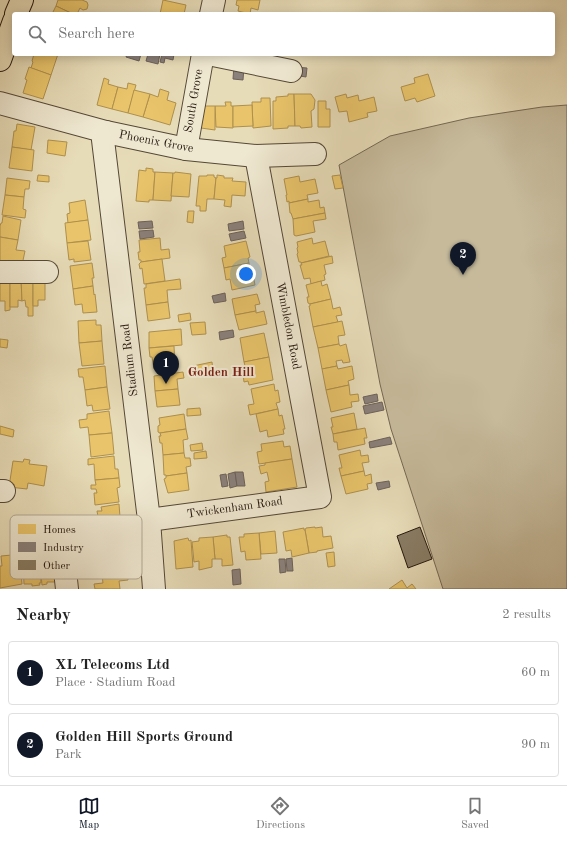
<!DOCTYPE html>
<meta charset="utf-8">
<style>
:root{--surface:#fff;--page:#f6f6f6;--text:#222;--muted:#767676;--line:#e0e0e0;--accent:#111827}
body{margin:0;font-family:"Old Standard TT",serif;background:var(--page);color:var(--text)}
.you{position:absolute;left:246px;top:274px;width:14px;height:14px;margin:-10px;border:3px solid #fff;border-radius:50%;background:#1a73e8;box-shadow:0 0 0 6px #1a73e833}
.badge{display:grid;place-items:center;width:26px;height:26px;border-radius:50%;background:var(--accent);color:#fff;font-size:13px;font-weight:700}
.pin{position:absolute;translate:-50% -33px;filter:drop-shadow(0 1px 2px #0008)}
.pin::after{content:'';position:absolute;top:21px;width:14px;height:12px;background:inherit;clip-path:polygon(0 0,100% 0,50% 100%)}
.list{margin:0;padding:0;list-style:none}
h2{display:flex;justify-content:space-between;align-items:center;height:52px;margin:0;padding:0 16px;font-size:17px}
h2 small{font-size:13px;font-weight:400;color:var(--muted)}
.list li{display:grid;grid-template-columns:26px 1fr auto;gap:12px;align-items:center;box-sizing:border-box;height:64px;margin:0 8px 8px;padding:0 8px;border:1px solid var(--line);border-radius:4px}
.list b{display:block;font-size:15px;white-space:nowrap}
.list p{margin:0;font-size:13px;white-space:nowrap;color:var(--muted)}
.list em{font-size:13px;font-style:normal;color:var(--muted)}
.icon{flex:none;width:22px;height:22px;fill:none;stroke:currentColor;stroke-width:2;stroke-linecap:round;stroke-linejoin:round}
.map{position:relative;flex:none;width:567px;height:589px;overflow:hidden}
.search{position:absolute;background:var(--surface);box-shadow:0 2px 10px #0003;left:12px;right:12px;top:12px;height:44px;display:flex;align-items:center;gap:10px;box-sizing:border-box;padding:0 14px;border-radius:4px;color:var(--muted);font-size:15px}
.sheet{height:196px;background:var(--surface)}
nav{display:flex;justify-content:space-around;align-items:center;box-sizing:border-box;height:56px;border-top:1px solid var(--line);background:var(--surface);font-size:11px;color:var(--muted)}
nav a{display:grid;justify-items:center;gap:2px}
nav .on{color:var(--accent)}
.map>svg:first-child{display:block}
.green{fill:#c6ba9b;stroke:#746854}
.homes{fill:#e9c46a;stroke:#ae904e}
.industry{fill:#8a817c;stroke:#6b615b}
.building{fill:#897d66;stroke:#23160d}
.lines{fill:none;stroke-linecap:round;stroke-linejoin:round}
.minor-casing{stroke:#544838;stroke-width:24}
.major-casing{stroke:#23160d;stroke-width:24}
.minor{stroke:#efe8d1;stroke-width:22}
.major{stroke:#e7dcb8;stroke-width:22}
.labels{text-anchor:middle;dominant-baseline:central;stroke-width:4;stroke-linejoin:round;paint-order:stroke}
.street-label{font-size:12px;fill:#23160d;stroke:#efe8d1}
.neighbourhood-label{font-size:13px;font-weight:bold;fill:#7a1f14;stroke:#efe8d1}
.key{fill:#efe8d1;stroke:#b2a996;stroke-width:1}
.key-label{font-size:11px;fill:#23160d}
</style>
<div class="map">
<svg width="567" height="589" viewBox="0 0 567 589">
<rect width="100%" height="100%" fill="#e7dcb8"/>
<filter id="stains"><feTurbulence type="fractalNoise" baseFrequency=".005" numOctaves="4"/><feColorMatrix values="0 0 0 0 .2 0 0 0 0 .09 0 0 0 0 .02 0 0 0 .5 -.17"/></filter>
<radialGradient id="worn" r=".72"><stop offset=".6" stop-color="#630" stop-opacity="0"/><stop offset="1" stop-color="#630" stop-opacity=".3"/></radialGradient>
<!-- green -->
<path class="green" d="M567 105V589H443L391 429 380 384 339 165 390 136 469 118 542 107Z"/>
<!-- homes -->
<g class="homes">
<path d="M58 0H82L87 2 88 5 87 9 83 10 80 8 77 14H73L56 6Z"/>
<path d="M163 0 186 5 184 14H160Z"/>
<path d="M237 0H260L258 10 251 8 250 14 238 11 239 6 236 5Z"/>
<path d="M56 6 73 14H52Z"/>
<path d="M34 54H58L51 75 31 68 33 62 32 61Z"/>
<path d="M29 67 51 75 43 99 23 93 27 80 25 79Z"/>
<path d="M428 74 435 96 417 102 415 98 405 101 401 87 415 83 414 78Z"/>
<path d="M104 78 109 80 108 84 118 87 112 109 97 105Z"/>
<path d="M128 83 136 85 128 113 112 109 118 87 127 89Z"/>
<path d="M160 89 169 92 167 100 176 103 170 125 143 117 150 94 158 97Z"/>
<path d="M134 90 150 94 143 117 128 113Z"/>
<path d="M288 94H294L295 126H288V128L273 129V101H276V97L288 96Z"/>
<path d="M294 94H311L315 100 314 109 311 111 312 127 301 128 300 126H295Z"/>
<path d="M346 94 347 98 358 95 359 101 374 97 377 111 367 113 368 117 349 122 347 111 339 112 335 97Z"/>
<path d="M261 98H270L271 126 253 128 252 102H261Z"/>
<path d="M318 101H326V109H330V127H318Z"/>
<path d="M225 102H231V106H233V128L216 127 215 106H226Z"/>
<path d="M252 105 253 126 233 127V106Z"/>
<path d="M200 106H215V130L201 128Z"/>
<path d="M17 124 35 127 31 150 12 147 14 131H16Z"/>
<path d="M48 140 67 142 65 156 47 153Z"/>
<path d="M12 147 34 150 32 171 9 168Z"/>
<path d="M146 168 153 169V172H155L153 200H149V202L136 201 139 170 146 171Z"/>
<path d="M155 172 173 173 171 201 153 200Z"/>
<path d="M175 172 191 174 189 197 171 196 173 173H175Z"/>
<path d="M38 175 49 176V182L37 181Z"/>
<path d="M207 175H214V177L216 178 214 199H207L206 211H200V206H196L199 176H207Z"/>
<path d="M217 175 224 176V178H233L232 181 246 182 245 196 232 195 231 207 224 206 225 200 214 199 216 178H217Z"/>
<path d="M340 175 343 188 335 189 332 176Z"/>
<path d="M299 176 300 182 315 179 318 193 307 195 308 199 289 203V201L287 202 286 195H287L284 179Z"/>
<path d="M7 178 30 181 29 189H25L24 197 5 195Z"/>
<path d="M5 195 24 197 23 209 26 210 25 218 2 215Z"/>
<path d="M308 199V202L319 200 320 208 324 207 325 213 293 219 291 213H290L289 203Z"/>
<path d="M85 200 88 220 68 223 67 214 70 213 69 203Z"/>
<path d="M188 211H194L193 223 187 222Z"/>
<path d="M325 213 326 219 313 221 315 232 296 236 294 235 293 219Z"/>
<path d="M3 216 21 220 18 240 0 237V226L1 223H2Z"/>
<path d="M88 220 91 240 67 243 65 223Z"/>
<path d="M0 237 18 240 16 250 25 251 22 265H0Z"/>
<path d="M160 238 161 250 169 249 170 258 141 262V260H139L138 252H140L139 240Z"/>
<path d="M312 238 313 244 325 241 329 256 301 263V262H299L297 254 298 253 297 248 298 247 297 242Z"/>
<path d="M88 241 91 260 74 262V259L69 260 67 243Z"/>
<path d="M246 241 250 257 248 258 249 263 224 268 222 258 226 257 224 246Z"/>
<path d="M332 256 333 263 324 265 326 274 324 275 325 280 311 284 310 278 304 279 300 265H302L301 263Z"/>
<path d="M162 259 165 281 144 284 142 268 140 269 139 264 141 262Z"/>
<path d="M92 263 94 278H92L93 286 73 289 70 266Z"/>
<path d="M249 263 250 270 252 269 255 285 232 290 230 279 226 280 224 268Z"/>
<path d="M0 278H10V310L5 311V301H0Z"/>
<path d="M10 278H21L22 301 18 300V307H10Z"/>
<path d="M21 278H33V316H28V307H26L25 300 22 301Z"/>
<path d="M33 278H45V300H38V306H33Z"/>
<path d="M180 279 181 289 167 290 168 302 146 305 144 288H146V284Z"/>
<path d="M321 281 322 286 327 284 331 299 310 304 308 303 307 297H309L306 285Z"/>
<path d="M93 286 94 295 95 294 97 312 83 313 82 304 75 305 73 289Z"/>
<path d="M257 294 260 304 255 305 256 311 235 315 232 299Z"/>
<path d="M331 299 333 309 340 307 342 315 336 316 338 322 313 327 309 306H310V304Z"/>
<path d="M168 302 170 318 148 321 146 305Z"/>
<path d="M256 311V313L264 311 267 324 239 330 235 315Z"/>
<path d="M190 313 191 320 179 322 178 315Z"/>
<path d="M96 320V325H101L102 341 79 343 78 321Z"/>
<path d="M342 321 345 335 338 336 339 344 318 348 313 327Z"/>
<path d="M205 322 206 334 192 335 190 323Z"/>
<path d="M181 329 182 345 149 348V332Z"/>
<path d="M264 333 269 357 244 362 240 338Z"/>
<path d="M0 339 8 340 7 348 0 347Z"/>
<path d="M102 341 104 364 82 366 79 343Z"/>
<path d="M339 344 340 346 346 344 350 362 343 363 342 360 336 361 337 366 322 369 318 348Z"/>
<path d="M174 346 175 367 154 369 152 357H150L149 348Z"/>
<path d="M269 357 273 380 249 385 248 381 244 382 243 374 247 373 244 362Z"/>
<path d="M212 362 213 371 194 374 193 366Z"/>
<path d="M105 366 107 387 85 390 83 377H79L78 369Z"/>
<path d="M337 366 338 369 352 366 354 379 348 381 349 385 326 390 322 369Z"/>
<path d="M183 372 184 378 177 379 178 389 155 391 154 376Z"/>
<path d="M274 384 275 391 278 390 280 402 276 403 278 409 250 415 248 405 254 404 251 389Z"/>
<path d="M349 385 350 395 358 394 359 401 351 402 352 407 331 412 326 390Z"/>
<path d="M107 387 110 409 93 411 92 405 87 406 85 390Z"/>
<path d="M178 389 180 405 157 407 155 391Z"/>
<path d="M200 408 201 415 187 416V409Z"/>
<path d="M278 409 279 416 282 415 285 429H283L284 434 268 437 267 430 260 432 256 414Z"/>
<path d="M109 411 112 433 89 435 88 427 80 428 79 420 87 419V414Z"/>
<path d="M354 413 357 429 333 434 331 427H333L331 418Z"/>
<path d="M184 414 186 429 160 433 158 432V426L160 425 159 418Z"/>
<path d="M0 426 14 430 13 437 0 434Z"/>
<path d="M365 428 367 438H364L365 444 338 450 337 442H334L333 434Z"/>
<path d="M186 429 188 439 183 440 184 453 163 455 162 443H160L159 436H161L160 433Z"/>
<path d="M112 433 114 454 91 457 89 435Z"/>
<path d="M283 441 284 447 290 446 292 459 259 464 257 452 262 451 261 444Z"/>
<path d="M202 443 203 450 191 451 190 445Z"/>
<path d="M360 450 361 456 368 455 369 462 362 463 364 471 341 476 339 468H342L339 455Z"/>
<path d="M206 451 207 458 194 459V453Z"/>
<path d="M184 453 185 458H190L191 466 186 467 187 473 166 476V475H164L163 455Z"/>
<path d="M114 456 115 469H118L119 478 95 480 94 464 88 465V459Z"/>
<path d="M24 459 30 460 29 464 47 466 44 486 28 483 27 489 9 487 13 461 23 462Z"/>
<path d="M292 459 297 487 266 492 265 482 269 481 267 472 261 474 259 466 265 465V463Z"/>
<path d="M364 471 365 476 371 474 372 483 367 484 368 489 346 494 341 476Z"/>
<path d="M187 473 189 490 168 493 164 479 166 478V476Z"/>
<path d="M119 478 120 487 117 488 119 502 95 505 94 493H97L96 489H91V485H96L95 480Z"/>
<path d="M119 504 120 517 122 516 123 525 100 528 97 511H102L101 507Z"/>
<path d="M315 527V528L322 527 323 537 331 536 333 548 317 551V552L309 553 305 530 306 528Z"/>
<path d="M304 528V530H305L309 553 292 557 291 550 286 551 283 532Z"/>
<path d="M275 531 277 553 261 554 259 533Z"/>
<path d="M259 533 261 559 246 560 245 551 241 552 239 537H244V534Z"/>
<path d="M227 535V537H230L233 565 222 566V559H215L213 537Z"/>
<path d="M213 537 215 559H212V567L199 570V561L194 562 192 542 199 541V538Z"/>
<path d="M188 538 189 541 191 540 193 567 176 569 174 541Z"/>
<path d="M334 552 335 566 328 567 326 553Z"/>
<path d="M55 553 57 582H47V584L42 585 39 554Z"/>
<path d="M39 554 41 583H39L40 585 32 586V584H24L23 560H29L28 555Z"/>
<path d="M12 555 13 565 20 564 22 584 0 588V566H2L1 556Z"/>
<path d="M128 558 129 567H127L128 580 119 581 120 589H95L94 584 103 583 102 575 105 574 104 569 98 570 97 562Z"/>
<path d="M402 580 407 588 412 584 416 589H389Z"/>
</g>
<!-- industry -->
<g class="industry">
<path d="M127 54H141L139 61 126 57Z"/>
<path d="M148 54H160L158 64 146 61Z"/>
<path d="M162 54H174L173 60 165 58 164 63 160 62Z"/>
<path d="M234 65 244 67 243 80 233 79Z"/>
<path d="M295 67 307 68 306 77 294 75Z"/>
<path d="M152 221 153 228 139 229 138 222Z"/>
<path d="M243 221 244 229 229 231 228 224Z"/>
<path d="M153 230 154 237 140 239 139 231Z"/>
<path d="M244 231 246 238 231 241 229 234Z"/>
<path d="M225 293 226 301 214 303 212 296Z"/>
<path d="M233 330 234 337 220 340 219 332Z"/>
<path d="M377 394 378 401 365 404 363 397Z"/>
<path d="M382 402 384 410 365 414 363 406Z"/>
<path d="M390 437 392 444 370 448 369 442Z"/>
<path d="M235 472 237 486 230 488 228 474Z"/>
<path d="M235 472H243L245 486H237Z"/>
<path d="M226 474 228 486 222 487 220 475Z"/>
<path d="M389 481 390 487 378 490 376 483Z"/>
<path d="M292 558 293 571H287L286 559Z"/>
<path d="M279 559H285L286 572 280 573Z"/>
<path d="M240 569 241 584 233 585 232 570Z"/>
</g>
<!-- building -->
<path class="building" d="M420 527 432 559 408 568 397 536Z"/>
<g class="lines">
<defs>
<g id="minor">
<path d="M211 14 214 0"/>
<path d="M208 54 291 71"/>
<path d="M0 103 106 132 186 149 256 156 315 154"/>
<path d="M106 132 103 140 149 520 154 589"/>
<path d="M186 149 203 54"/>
<path d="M0 272H47"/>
<path d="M0 491H4"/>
<path d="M149 520 320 497 256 156"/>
<path d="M63 552 67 589"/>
</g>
<g id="major">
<path d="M16 14 22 0"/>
<path d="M0 60 14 21"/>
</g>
</defs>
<!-- minor casing -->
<use href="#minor" class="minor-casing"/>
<!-- major casing -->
<use href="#major" class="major-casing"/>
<!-- minor -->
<use href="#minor" class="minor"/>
<!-- major -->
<use href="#major" class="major"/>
</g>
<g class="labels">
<!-- street labels -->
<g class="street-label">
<text transform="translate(194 101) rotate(-80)">South Grove</text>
<text transform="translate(156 142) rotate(11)">Phoenix Grove</text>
<text transform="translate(288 326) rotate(79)">Wimbledon Road</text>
<text transform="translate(130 360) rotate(-97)">Stadium Road</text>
<text transform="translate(235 508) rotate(-8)">Twickenham Road</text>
</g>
<!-- neighbourhood labels -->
<g class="neighbourhood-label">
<text x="221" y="372">Golden Hill</text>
</g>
</g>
<!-- legend -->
<rect x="10" y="515" width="132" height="64" rx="6" class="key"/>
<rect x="18" y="524" width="18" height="10" fill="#e9c46a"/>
<rect x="18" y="542" width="18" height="10" fill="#8a817c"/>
<rect x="18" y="560" width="18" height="10" fill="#897d66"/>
<g class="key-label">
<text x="43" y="533">Homes</text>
<text x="43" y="551">Industry</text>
<text x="43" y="569">Other</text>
</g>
<rect width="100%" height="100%" filter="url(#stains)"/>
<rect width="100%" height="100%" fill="url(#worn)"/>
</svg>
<div class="you"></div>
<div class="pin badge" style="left:166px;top:384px">1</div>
<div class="pin badge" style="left:463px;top:275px">2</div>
<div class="search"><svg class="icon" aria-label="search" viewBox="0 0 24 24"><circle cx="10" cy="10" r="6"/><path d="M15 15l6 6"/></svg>Search here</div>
</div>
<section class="sheet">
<h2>Nearby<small>2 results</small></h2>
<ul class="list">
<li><span class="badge">1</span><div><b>XL Telecoms Ltd</b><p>Place · Stadium Road</p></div><em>60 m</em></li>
<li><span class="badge">2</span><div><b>Golden Hill Sports Ground</b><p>Park</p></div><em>90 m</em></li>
</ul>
</section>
<nav>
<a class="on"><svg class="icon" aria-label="map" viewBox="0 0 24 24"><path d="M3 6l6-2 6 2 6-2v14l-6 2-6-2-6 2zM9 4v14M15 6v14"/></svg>Map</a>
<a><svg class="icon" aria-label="directions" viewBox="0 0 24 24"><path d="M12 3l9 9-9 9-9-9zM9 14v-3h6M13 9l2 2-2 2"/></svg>Directions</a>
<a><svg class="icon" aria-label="saved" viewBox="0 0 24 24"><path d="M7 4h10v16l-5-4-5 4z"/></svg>Saved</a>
</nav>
